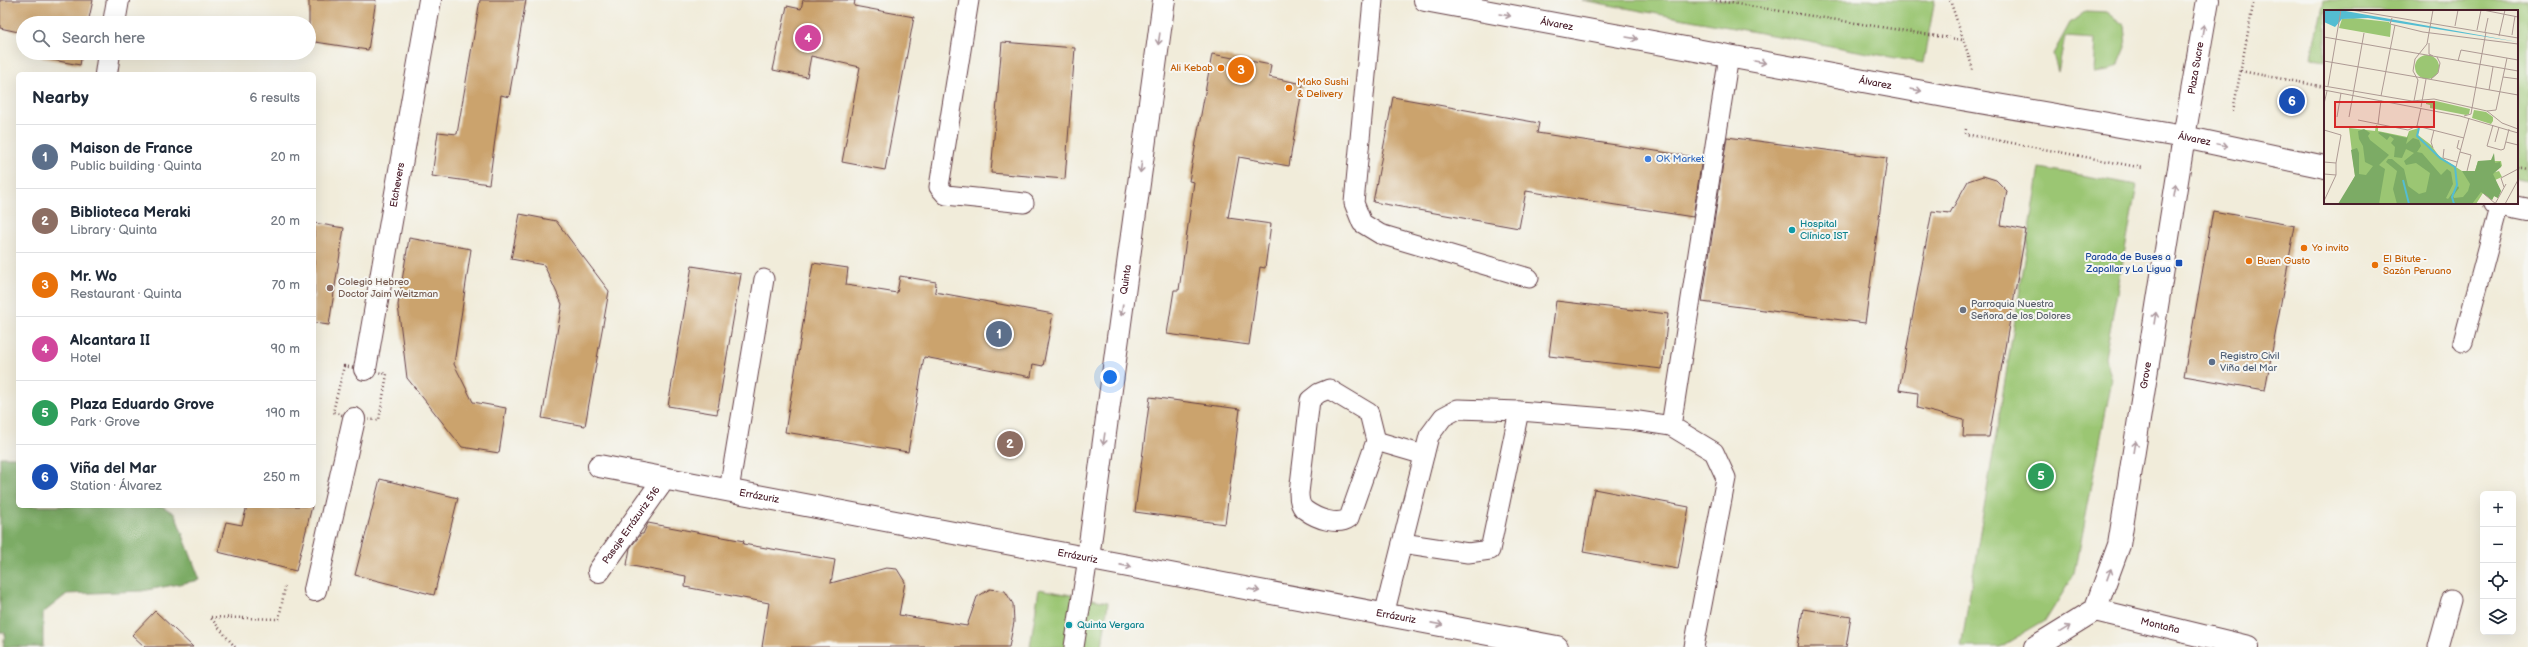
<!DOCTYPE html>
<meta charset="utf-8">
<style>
:root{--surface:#fff;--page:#f6f6f7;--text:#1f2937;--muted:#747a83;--line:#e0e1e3;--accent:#d1495b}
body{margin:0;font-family:"Balsamiq Sans",sans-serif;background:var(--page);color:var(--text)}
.controls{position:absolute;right:12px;bottom:12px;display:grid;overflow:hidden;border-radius:6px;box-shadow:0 4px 16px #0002}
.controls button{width:36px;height:36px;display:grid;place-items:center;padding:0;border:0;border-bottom:1px solid var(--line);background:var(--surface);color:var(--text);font:20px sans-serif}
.you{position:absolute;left:1110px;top:377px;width:14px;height:14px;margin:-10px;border:3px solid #fff;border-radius:50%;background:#1a73e8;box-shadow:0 0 0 6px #1a73e833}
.badge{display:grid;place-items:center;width:26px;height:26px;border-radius:50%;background:var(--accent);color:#fff;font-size:13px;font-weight:700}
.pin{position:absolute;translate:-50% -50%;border:2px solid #fff;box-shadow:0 1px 4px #0006}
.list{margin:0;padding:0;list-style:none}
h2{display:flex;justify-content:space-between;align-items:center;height:52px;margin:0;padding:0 16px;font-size:17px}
h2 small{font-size:13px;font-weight:400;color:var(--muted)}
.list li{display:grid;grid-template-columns:26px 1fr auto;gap:12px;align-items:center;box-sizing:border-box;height:64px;padding:0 16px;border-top:1px solid var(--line)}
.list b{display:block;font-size:15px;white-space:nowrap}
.list p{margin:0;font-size:13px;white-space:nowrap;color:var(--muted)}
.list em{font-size:13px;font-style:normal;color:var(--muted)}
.icon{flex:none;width:22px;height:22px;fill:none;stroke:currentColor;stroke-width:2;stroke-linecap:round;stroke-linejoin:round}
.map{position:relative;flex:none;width:2528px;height:647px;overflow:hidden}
.search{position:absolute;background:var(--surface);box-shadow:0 4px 16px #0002;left:16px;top:16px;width:300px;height:44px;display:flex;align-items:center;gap:10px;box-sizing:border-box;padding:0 14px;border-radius:22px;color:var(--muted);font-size:15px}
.panel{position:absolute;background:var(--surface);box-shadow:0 4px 16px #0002;left:16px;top:72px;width:300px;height:436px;border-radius:6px}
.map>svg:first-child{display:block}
.green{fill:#9bc673;stroke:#72724f}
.forest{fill:#7cab65;stroke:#636548}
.building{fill:#cba36d}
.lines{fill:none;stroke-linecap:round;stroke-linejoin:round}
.service-casing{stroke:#633e45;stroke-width:21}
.pedestrian-casing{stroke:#633e45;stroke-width:24}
.minor-casing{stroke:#633e45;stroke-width:24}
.primary-casing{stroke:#633e45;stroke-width:24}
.path{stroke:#633e45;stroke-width:2.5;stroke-dasharray:1 3;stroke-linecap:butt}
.service{stroke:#fff;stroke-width:19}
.pedestrian{stroke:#fff;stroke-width:22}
.minor{stroke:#fff;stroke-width:22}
.primary{stroke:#fff;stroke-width:22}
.oneway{stroke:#ae9aa0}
.food-dot{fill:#e8710a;stroke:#f6f6f2;stroke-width:1.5}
.shop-dot{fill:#3f7fe0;stroke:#f6f6f2;stroke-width:1.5}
.culture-dot{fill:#0f9aa8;stroke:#f6f6f2;stroke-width:1.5}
.transit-dot{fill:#1a4fb4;stroke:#f6f6f2;stroke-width:1.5}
.education-dot{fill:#8d6e63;stroke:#f6f6f2;stroke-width:1.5}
.worship-dot{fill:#6b7280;stroke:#f6f6f2;stroke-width:1.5}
.service-dot{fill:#5c6f8a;stroke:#f6f6f2;stroke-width:1.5}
.labels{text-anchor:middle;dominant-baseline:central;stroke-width:4;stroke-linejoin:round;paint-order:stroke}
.street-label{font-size:10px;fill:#4a1f2b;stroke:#f6f6f2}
.food-label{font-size:10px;fill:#c56008;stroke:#f6f6f2;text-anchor:start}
.shop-label{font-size:10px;fill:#366cbe;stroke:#f6f6f2;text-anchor:start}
.culture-label{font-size:10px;fill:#0d838f;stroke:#f6f6f2;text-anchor:start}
.transit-label{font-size:10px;fill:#164399;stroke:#f6f6f2;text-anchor:end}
.education-label{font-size:10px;fill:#785e54;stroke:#f6f6f2;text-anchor:start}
.worship-label{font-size:10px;fill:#5b616d;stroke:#f6f6f2;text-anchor:start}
.service-label{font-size:10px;fill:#4e5e75;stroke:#f6f6f2;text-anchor:start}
.inset-river{fill:none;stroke:#54bdd2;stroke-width:2}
.inset-road{fill:none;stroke:#ae9a94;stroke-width:1}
.view{fill:#d62828;fill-opacity:0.15;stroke:#d62828;stroke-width:2}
.inset-edge{fill:none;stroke:#4a1f2b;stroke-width:2}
</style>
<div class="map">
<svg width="2528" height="647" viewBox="0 0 2528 647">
<rect width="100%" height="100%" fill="#f6f6f2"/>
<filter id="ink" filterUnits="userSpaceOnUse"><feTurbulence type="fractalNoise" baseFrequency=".025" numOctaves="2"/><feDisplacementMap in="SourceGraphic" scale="8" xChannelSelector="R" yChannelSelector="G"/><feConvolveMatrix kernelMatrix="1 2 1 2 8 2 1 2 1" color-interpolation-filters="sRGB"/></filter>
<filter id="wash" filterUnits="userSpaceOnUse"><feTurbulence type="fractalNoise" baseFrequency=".012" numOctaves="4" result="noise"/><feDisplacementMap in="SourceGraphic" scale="16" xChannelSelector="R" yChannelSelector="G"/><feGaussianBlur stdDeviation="0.9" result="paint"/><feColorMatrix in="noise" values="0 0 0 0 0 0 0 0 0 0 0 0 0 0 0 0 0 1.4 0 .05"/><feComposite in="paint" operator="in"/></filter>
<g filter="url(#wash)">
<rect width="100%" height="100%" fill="#f1ecda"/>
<!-- green -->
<g class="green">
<path d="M1582 0H1935L1923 63Z"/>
<path d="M2324 0H2528V181L2517 179V11H2325V60L2312 58Z"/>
<path d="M2086 11 2107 12 2124 25 2126 47 2119 64 2108 71 2094 73 2096 39 2065 37 2058 72 2053 54 2070 23Z"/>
<path d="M2040 168 2137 185 2105 357 2112 379 2075 573 2046 620 2000 647H1961Z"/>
<path d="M1039 589 1108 602 1102 647H1030Z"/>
</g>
<!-- forest -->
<path class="forest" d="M0 457H18V506H162L175 514 200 580 142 591 67 594 43 613V647H3L5 633 0 632Z"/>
<g id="blocks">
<!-- building -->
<g class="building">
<path d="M0 0H93L88 23H23V33L0 28Z"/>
<path d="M309 0H376L368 50 309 41Z"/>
<path d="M480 0H526L509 97 501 95 489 184 432 176 438 132 457 134Z"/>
<path d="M803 0H855L854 6 914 17 885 170 842 162 860 67 811 56 807 77 773 70 787 6 801 9Z"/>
<path d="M1002 42 1075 48 1065 179 991 173Z"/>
<path d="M43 53H82L80 65 42 58Z"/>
<path d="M1212 54 1271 65 1269 77 1303 84 1289 166 1239 157 1228 218 1271 224 1265 268 1260 267 1249 345 1167 334 1174 290H1179L1194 182 1189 181Z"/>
<path d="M1393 97 1539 123 1537 133 1702 158 1693 217 1526 191 1519 228 1373 202Z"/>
<path d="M1727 137 1887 158 1865 323 1702 302Z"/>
<path d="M1983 176 1996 180 2007 191 2001 225 2026 230 1989 437H1963L1964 420 1917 408 1918 393 1899 390 1932 211 1950 213 1968 181Z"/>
<path d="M2213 211 2295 226 2265 390 2184 376Z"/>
<path d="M520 214 556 221 609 291 585 426 542 418 562 304 544 265 511 259Z"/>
<path d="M314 223 344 228 329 325 314 323Z"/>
<path d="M409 238 471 249 454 364 473 402 506 408 499 453 462 447 407 378 398 305Z"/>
<path d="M813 263 848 268 846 285 897 293 900 276 936 282 935 292 1053 314 1043 366 1033 364 1031 377 924 357 908 452 785 432Z"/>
<path d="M692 266 741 274 717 414 668 406Z"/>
<path d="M1556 301 1668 314 1662 369 1549 356Z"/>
<path d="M1150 397 1240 409 1225 524 1135 512Z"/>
<path d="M380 479 458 498 434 595 355 575Z"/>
<path d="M1594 489 1689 507 1678 569 1583 552Z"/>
<path d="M247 506H312L296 571 218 552 226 522 242 525Z"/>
<path d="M648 523 744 541 743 544 835 560 831 583 886 568 897 569 905 582 899 615 967 626 977 597 990 589 1005 591 1013 604 1014 622 1009 647H762L769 603 685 587 686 576 627 565 630 548 641 534H643Z"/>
<path d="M1803 609 1851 617 1846 647H1797Z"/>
<path d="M155 611 193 647H145L132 635Z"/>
</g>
</g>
</g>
<g filter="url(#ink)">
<use href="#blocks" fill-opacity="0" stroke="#633e45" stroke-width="1"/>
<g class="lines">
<defs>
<g id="service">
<path d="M969 0 939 187 946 195 1024 203"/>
<path d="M1373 0 1354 203 1362 223 1380 234 1529 278"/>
<path d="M2463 342 2500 204"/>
<path d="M1329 389 1369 413 1376 441 1349 518C1338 526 1317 519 1305 510 1300 506 1299 499 1299 493L1310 400 1319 393Z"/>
<path d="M1671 426 1729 56"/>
<path d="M1376 441 1424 455"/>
<path d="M729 490 764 279"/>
<path d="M1402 543 1468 553 1490 550 1519 411"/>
<path d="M1384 615 1429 436 1443 417 1458 409 1519 411 1632 420 1671 426 1714 452 1726 478 1694 647"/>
<path d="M1074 647 1088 558"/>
<path d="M2438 647 2451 600"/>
</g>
<path id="pedestrian" d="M315 590 354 419"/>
<g id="minor">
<path d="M114 23 118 0"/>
<path d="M106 74 109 53"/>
<path id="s1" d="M365 369 430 0"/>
<path id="s2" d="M599 466 1557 647"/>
<path id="s3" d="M1088 558 1164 0"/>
<path id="s4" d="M599 571 664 479"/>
<path id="s5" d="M2095 610 2119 545 2184 137"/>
<path id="s6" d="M2095 610 2248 647"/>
<path d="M2035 647 2095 610"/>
</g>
<g id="primary">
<path id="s7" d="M1425 0 1950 97 2184 137 2325 167"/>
<path id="s8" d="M2184 137 2208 0"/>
<path d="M2494 203 2528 210"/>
</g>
</defs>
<!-- service casing -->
<use href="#service" class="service-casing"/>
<!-- pedestrian casing -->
<use href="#pedestrian" class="pedestrian-casing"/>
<!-- minor casing -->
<use href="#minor" class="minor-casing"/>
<!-- primary casing -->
<use href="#primary" class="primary-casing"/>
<!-- path -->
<g class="path">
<path d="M1712 0 1962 40"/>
<path d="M1950 0 1972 66V72"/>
<path d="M2241 71 2325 87"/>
<path d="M2233 111 2254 0"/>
<path d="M1966 129 1965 134 2143 168"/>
<path d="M2517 167 2528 169"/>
<path d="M344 366 387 374 379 420 354 419 333 412Z"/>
<path d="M235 647 210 617 279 619 285 587"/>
</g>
<!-- service -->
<use href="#service" class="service"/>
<!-- pedestrian -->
<use href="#pedestrian" class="pedestrian"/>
<!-- minor -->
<use href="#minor" class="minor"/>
<!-- primary -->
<use href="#primary" class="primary"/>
</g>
<!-- one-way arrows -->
<defs><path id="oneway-shaft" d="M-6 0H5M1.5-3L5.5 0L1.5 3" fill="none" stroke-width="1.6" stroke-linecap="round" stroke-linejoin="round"/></defs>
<g class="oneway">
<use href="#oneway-shaft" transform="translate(1505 15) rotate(10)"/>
<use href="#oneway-shaft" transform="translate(2203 30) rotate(-80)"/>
<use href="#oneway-shaft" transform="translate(1632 38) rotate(10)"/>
<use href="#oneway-shaft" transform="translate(1159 39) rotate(98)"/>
<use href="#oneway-shaft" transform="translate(1760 62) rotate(10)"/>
<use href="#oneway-shaft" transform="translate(1916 90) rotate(10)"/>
<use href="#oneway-shaft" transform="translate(2222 145) rotate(12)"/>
<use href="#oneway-shaft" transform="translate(1141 167) rotate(98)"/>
<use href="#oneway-shaft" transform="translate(2175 190) rotate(-80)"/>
<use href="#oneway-shaft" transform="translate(1122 310) rotate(98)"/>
<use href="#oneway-shaft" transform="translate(2155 318) rotate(-81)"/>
<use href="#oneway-shaft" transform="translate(1104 439) rotate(98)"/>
<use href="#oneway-shaft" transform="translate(2135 447) rotate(-81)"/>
<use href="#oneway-shaft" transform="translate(1126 566) rotate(11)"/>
<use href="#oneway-shaft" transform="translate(2109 574) rotate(-70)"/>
<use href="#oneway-shaft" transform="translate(1254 590) rotate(11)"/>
<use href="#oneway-shaft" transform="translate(1437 624) rotate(11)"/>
<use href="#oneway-shaft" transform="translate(2065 629) rotate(-31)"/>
</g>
</g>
<!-- markers -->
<g class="food-dot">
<circle cx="1221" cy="68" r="4"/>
<circle cx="1289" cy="88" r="4"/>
<circle cx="2304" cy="248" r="4"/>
<circle cx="2249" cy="261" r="4"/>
<circle cx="2375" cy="265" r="4"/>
</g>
<circle class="shop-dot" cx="1648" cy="159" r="4"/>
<g class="culture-dot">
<circle cx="1792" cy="230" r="4"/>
<circle cx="1069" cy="625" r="4"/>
</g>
<rect class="transit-dot" x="2175" y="259" width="8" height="8" rx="2"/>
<circle class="education-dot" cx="330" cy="288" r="4"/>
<circle class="worship-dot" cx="1963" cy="310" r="4"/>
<circle class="service-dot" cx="2212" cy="362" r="4"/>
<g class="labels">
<!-- street labels -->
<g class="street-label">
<text stroke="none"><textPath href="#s7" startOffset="134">Álvarez</textPath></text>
<text stroke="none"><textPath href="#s8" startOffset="70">Plaza Sucre</textPath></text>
<text stroke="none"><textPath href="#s7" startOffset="458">Álvarez</textPath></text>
<text stroke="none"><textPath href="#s7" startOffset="782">Álvarez</textPath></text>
<text stroke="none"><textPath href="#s1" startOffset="187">Etchevers</textPath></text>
<text stroke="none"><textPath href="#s3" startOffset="281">Quinta</textPath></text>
<text stroke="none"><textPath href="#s5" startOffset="241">Grove</textPath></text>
<text stroke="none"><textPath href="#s2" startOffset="163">Errázuriz</textPath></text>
<text stroke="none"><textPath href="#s4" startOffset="56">Pasaje Errázuriz 516</textPath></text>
<text stroke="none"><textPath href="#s2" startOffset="487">Errázuriz</textPath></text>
<text stroke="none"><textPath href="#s2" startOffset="811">Errázuriz</textPath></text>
<text stroke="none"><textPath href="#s6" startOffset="67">Montaña</textPath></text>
</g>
<!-- food labels -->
<g class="food-label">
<text x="1213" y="68" text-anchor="end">Ali Kebab</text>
<text x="1297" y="82">Mako Sushi<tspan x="1297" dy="12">&amp; Delivery</tspan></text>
<text x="2312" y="248">Yo invito</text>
<text x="2383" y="259">El Bitute -<tspan x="2383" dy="12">Sazón Peruano</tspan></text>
<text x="2257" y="261">Buen Gusto</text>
</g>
<!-- shop labels -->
<g class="shop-label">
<text x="1656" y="159">OK Market</text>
</g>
<!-- culture labels -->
<g class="culture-label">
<text x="1800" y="224">Hospital<tspan x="1800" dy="12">Clínico IST</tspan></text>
<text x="1077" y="625">Quinta Vergara</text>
</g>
<!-- transit labels -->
<g class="transit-label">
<text x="2171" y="257">Parada de Buses a<tspan x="2171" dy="12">Zapallar y La Ligua</tspan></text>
</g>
<!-- education labels -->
<g class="education-label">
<text x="338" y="282">Colegio Hebreo<tspan x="338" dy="12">Doctor Jaim Weitzman</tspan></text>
</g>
<!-- worship labels -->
<g class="worship-label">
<text x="1971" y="304">Parroquia Nuestra<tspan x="1971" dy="12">Señora de los Dolores</tspan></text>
</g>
<!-- service labels -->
<g class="service-label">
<text x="2220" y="356">Registro Civil<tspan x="2220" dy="12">Viña del Mar</tspan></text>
</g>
</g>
<!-- overview -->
<g transform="translate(2324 10)">
<rect width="194" height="194" fill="#f1ecda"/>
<path d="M29 8 65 12 67 15 66 27 15 18 18 9ZM91 57a12 12 0 1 1 24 0a12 12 0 1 1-24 0ZM112 91 146 99 145 104 142 105 106 98V95L102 94V92ZM150 100 162 102 169 107V111L167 114 148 108ZM52 115 54 116V121L83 127 85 121 95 118 94 125 107 135 115 146 138 161H151L154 151H177L178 156 168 163 175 161 178 167 171 170 177 181 174 188 170 186 168 190 159 183 152 194H16L31 166 25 118 51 121Z" fill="#9bc673"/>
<path d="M40 119 46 123 44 126 46 130 65 145 55 155 61 159 55 194H14L31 166 27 140 33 138 35 143V164L42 165 49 156 41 152 39 136 35 129 34 121ZM56 122 83 128 85 123 82 134 89 128 95 130 97 136 93 142 98 143 117 165 123 159 127 162 129 174 122 188 124 189 134 176 135 178 129 186 130 188 139 187 144 181 146 174 138 161H151L154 151 167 150 170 143 171 153 176 152 177 157 169 164 177 181 174 188 170 186 168 190 157 182 148 194H73L69 179 73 161 62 152 64 149H68L80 159 84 176 95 184 102 182 106 163 92 153 82 155 80 151 90 143 82 139 78 148 70 147 71 137 67 133 70 129 66 126 63 130 54 123Z" fill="#7cab65"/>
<path d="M0 0H16L194 32 44 8 18 9 11 17 0 12Z" fill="#54bdd2"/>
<path class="inset-river" d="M95 118 93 126 116 148 131 157 133 175 128 187 130 194M79 170 85 194"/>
<path class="inset-road" d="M27 0 194 28M159 0 194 7M68 8 66 14 99 22 194 34M131 16 134 0M153 20 157 0M161 22 164 8M188 25 191 6M175 26 181 0M0 27 194 61M105 33V44L109 46M0 51 93 67M134 51 137 40 194 50M93 67 194 85M179 67 194 69M107 69 114 63 116 53 113 47M0 76 88 91 110 89 163 101 178 113 194 119M4 76 17 0M0 80 136 106 194 123M165 80 169 57M57 86 71 15M90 91 94 70 89 61 91 49 103 34 109 0M0 94 3 81M97 97 102 69M148 98 162 22M163 101 172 100 183 48M140 106 147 104 148 98M13 107 17 83M25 107 40 23M34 110 84 120 93 116M54 114 57 90M169 115 163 136 177 140 180 139 185 119M93 116 140 128M93 116 97 98M0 120 17 125 12 153V165L0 191M135 130 133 138 137 140M171 132 175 117M182 132 194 135M109 138 107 132 110 120M120 139 119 148 133 152M136 142 147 145 143 161M0 152 12 153M132 157 145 108M0 164 12 165M180 177 177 168 194 159M160 184 172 194M171 194 182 174M181 194 194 170"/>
<path class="view" d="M11 92H110V117H11Z"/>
<rect width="194" height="194" class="inset-edge"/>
</g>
</svg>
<div class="controls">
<button>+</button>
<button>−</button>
<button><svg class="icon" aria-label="locate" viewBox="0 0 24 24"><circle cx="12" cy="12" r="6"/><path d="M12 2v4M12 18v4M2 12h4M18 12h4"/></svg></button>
<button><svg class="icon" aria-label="layers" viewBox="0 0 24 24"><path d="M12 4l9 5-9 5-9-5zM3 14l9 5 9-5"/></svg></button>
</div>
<div class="you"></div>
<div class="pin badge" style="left:999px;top:334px;background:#5c6f8a">1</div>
<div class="pin badge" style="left:1010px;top:444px;background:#8d6e63">2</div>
<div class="pin badge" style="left:1241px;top:70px;background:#e8710a">3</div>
<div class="pin badge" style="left:808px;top:38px;background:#d1479c">4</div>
<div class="pin badge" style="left:2041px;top:476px;background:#2e9e5b">5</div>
<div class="pin badge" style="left:2292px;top:101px;background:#1a4fb4">6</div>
<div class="search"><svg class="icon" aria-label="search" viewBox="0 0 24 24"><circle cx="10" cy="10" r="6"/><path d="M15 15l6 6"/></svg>Search here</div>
<section class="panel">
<h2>Nearby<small>6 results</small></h2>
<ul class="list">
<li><span class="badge" style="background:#5c6f8a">1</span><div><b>Maison de France</b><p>Public building · Quinta</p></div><em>20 m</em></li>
<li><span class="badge" style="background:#8d6e63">2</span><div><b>Biblioteca Meraki</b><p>Library · Quinta</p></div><em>20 m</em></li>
<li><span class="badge" style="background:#e8710a">3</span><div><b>Mr. Wo</b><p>Restaurant · Quinta</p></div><em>70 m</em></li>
<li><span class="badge" style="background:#d1479c">4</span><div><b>Alcantara II</b><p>Hotel</p></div><em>90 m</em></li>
<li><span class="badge" style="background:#2e9e5b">5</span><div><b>Plaza Eduardo Grove</b><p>Park · Grove</p></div><em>190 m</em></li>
<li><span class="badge" style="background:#1a4fb4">6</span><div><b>Viña del Mar</b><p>Station · Álvarez</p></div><em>250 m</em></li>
</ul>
</section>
</div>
